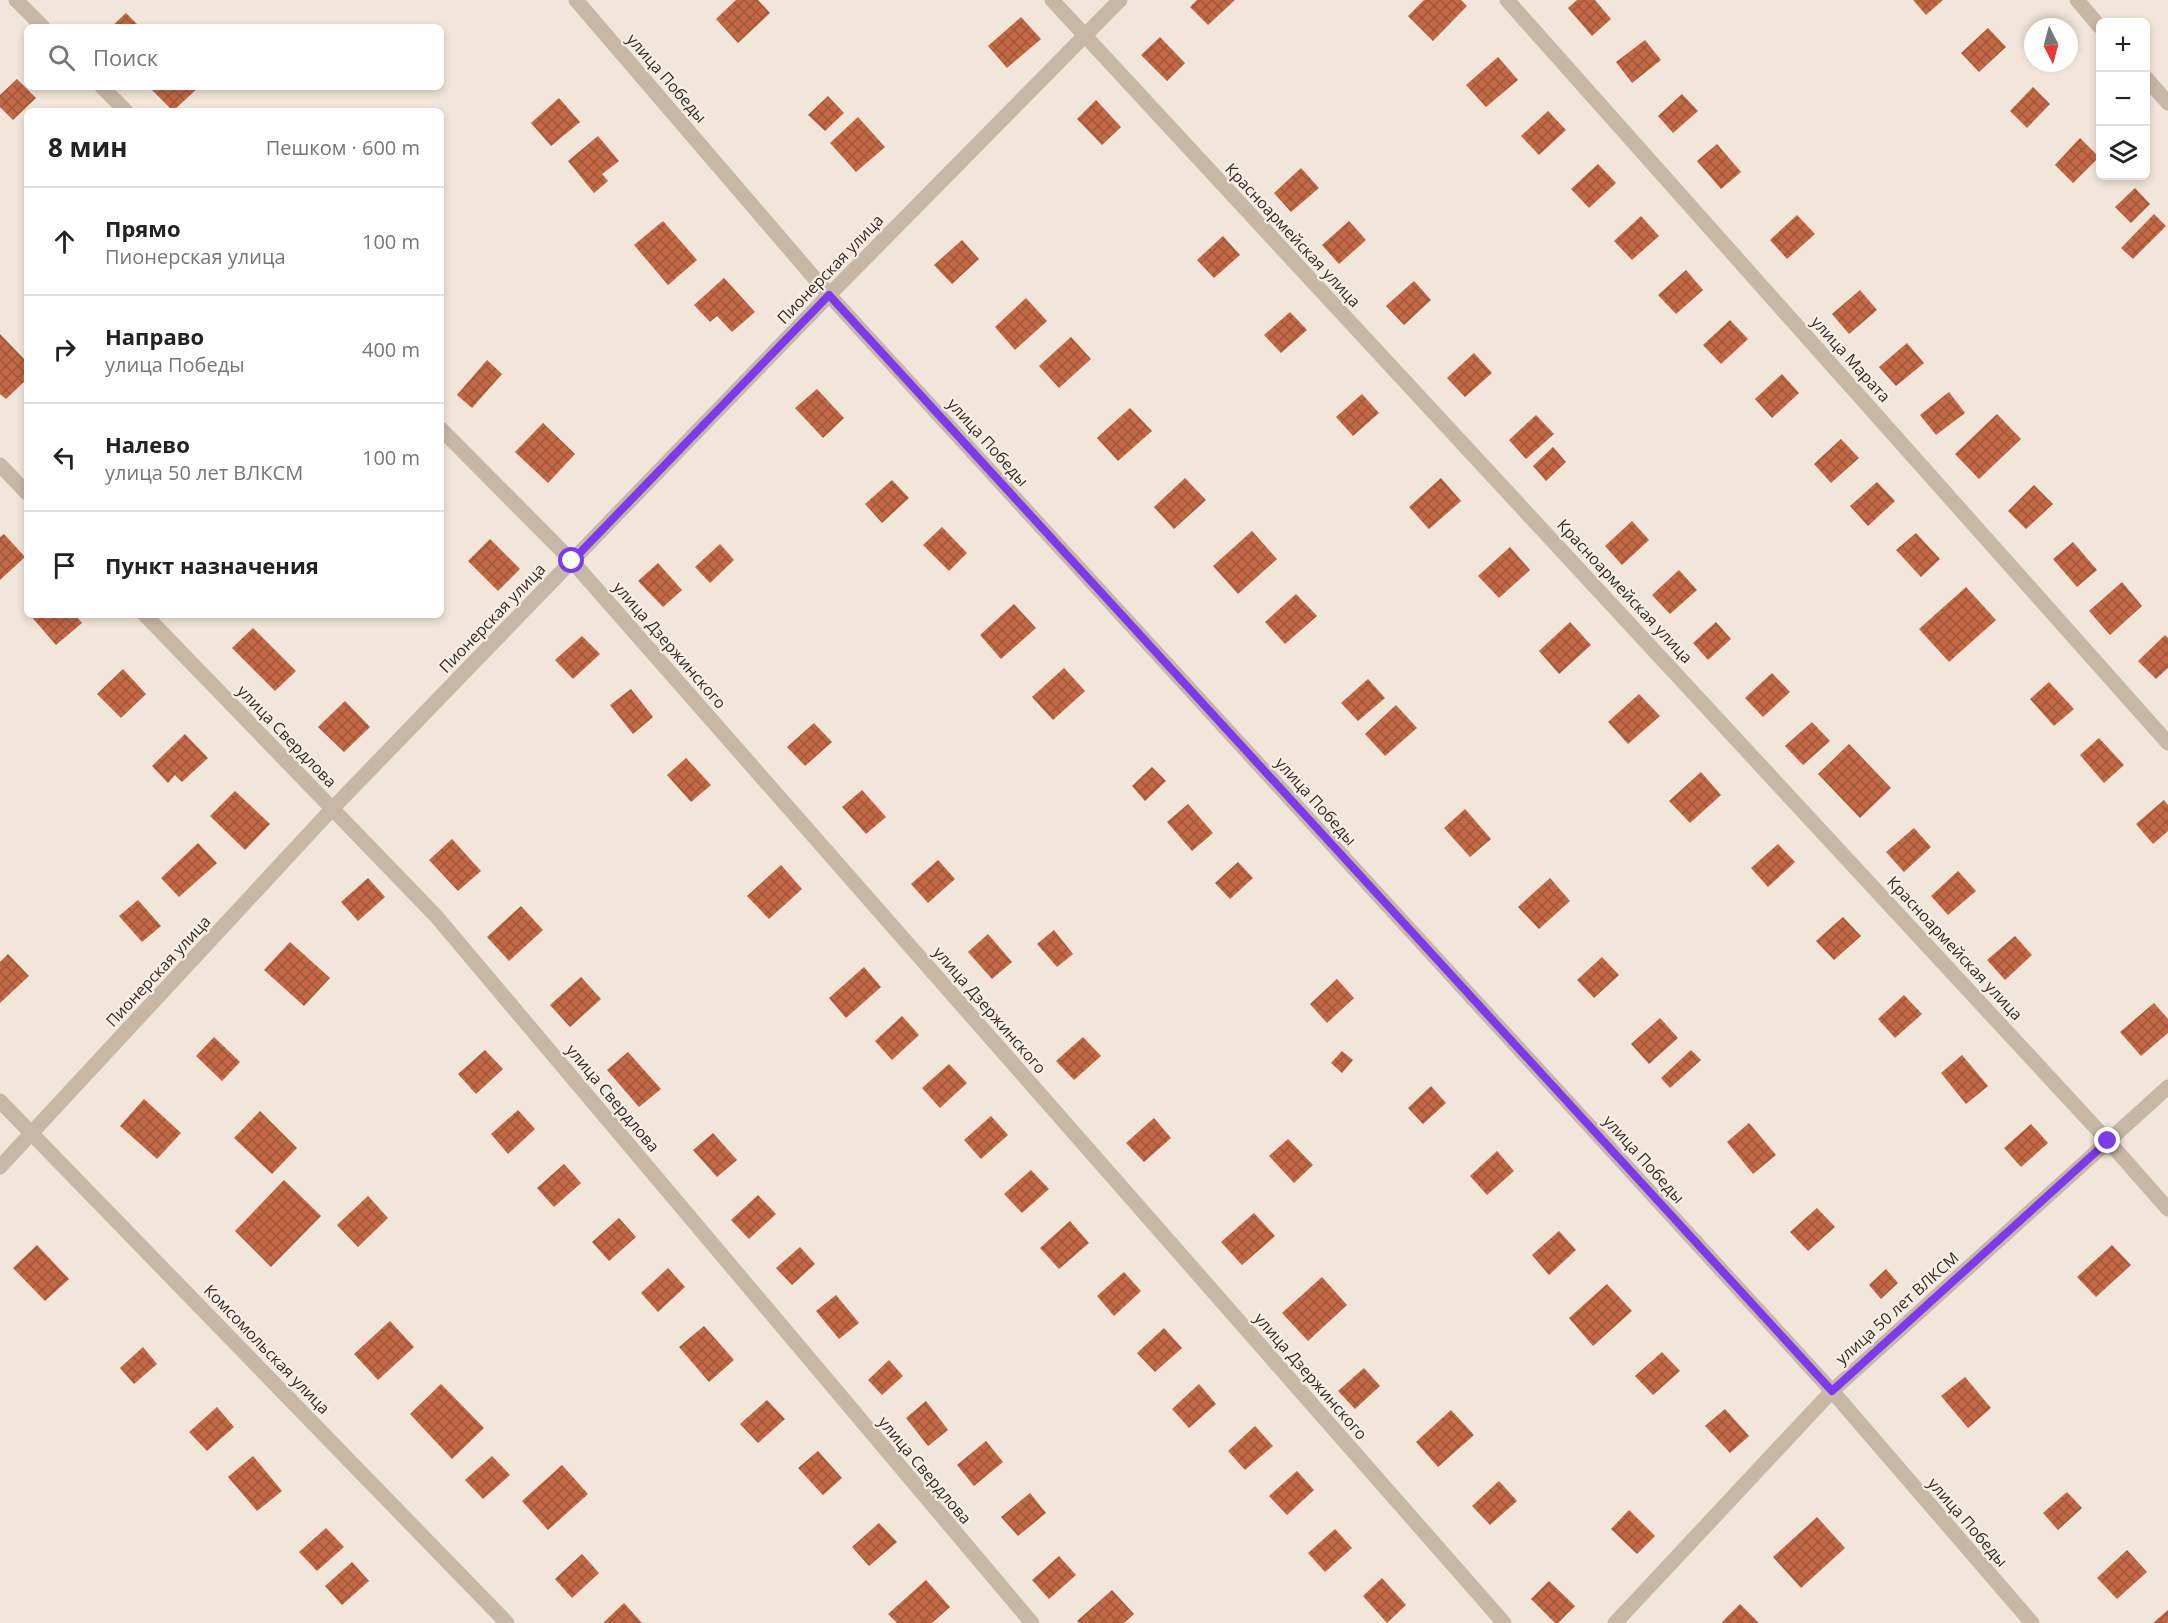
<!DOCTYPE html>
<html lang="ru">
<meta charset="utf-8">
<style>
:root{--surface:#fff;--page:#f2f2f2;--text:#222;--muted:#767676;--line:#e0e0e0}
body{margin:0;font-family:"Open Sans",sans-serif;background:var(--page);color:var(--text)}
.controls{position:absolute;right:18px;top:18px;display:grid;overflow:hidden;border-radius:9px;box-shadow:0 3px 9px #0003}
.controls button{width:54px;height:54px;display:grid;place-items:center;padding:0;border:0;border-bottom:2px solid var(--line);background:var(--surface);color:var(--text);font:30px sans-serif}
.compass{position:absolute;left:2024px;top:18px;width:54px;height:54px;border-radius:50%;background:var(--surface);box-shadow:0 3px 9px #0003;rotate:174deg}
.stop{position:absolute;width:18px;height:18px;margin:-14px;border:4px solid #7c3aed;border-radius:50%;background:#fff}
.stop.end{background:#7c3aed;border-color:#fff;box-shadow:0 2px 6px #0008}
.list{margin:0;padding:0;list-style:none}
h2{display:flex;justify-content:space-between;align-items:center;height:78px;margin:0;padding:0 24px;font-size:26px}
h2 small{font-size:20px;font-weight:400;color:var(--muted)}
.list li{display:grid;grid-template-columns:39px 1fr auto;gap:18px;align-items:center;box-sizing:border-box;height:108px;padding:0 24px;border-top:2px solid var(--line)}
.list b{display:block;font-size:22px;white-space:nowrap}
.list p{margin:0;font-size:20px;white-space:nowrap;color:var(--muted)}
.list em{font-size:20px;font-style:normal;color:var(--muted)}
.icon{flex:none;width:33px;height:33px;fill:none;stroke:currentColor;stroke-width:2;stroke-linecap:round;stroke-linejoin:round}
.map{position:relative;flex:none;width:2168px;height:1623px;overflow:hidden}
.search{position:absolute;background:var(--surface);box-shadow:0 3px 9px #0003;left:24px;top:24px;width:420px;height:66px;display:flex;align-items:center;gap:15px;box-sizing:border-box;padding:0 21px;border-radius:9px;color:var(--muted);font-size:22px}
.panel{position:absolute;background:var(--surface);box-shadow:0 3px 9px #0003;left:24px;top:108px;width:420px;height:510px;border-radius:9px}
.map>svg:first-child{display:block}
.building{fill:url(#building-cross-hatch)}
.lines{fill:none;stroke-linecap:round;stroke-linejoin:round}
.street{stroke:#c8b7a5;stroke-width:15}
.route{stroke:#7c3aed;stroke-width:8}
.labels{text-anchor:middle;dominant-baseline:central;stroke-width:4.5;stroke-linejoin:round;paint-order:stroke}
.street-label{font-size:16px;fill:#342b26;stroke:#f8f0e5}
</style>
<div class="map">
<svg width="2168" height="1623" viewBox="0 0 2168 1623">
<defs>
<pattern id="building-cross-hatch" width="8" height="8" patternUnits="userSpaceOnUse" patternTransform="scale(1.5)"><rect width="8" height="8" fill="#c36844"/><path d="M0 0l8 8M0 8l8-8" fill="none" stroke="#9f5639"/></pattern>
</defs>
<rect width="100%" height="100%" fill="#f1e6d9"/>
<!-- building -->
<g class="building">
<path d="M736 0H758L770 13 738 43 716 19Z"/>
<path d="M1197 0H1235L1208 25 1190 7Z"/>
<path d="M1424 0H1461L1467 6 1433 41 1408 16Z"/>
<path d="M1577 0H1595L1611 19 1592 36 1568 8Z"/>
<path d="M1913 0H1943L1926 15Z"/>
<path d="M126 13 140 27H111Z"/>
<path d="M1021 17 1041 39 1007 68 988 46Z"/>
<path d="M1988 28 2006 47 1979 72 1961 53Z"/>
<path d="M1160 37 1185 63 1167 81 1141 55Z"/>
<path d="M1645 40 1661 60 1632 83 1616 62Z"/>
<path d="M1498 57 1518 80 1486 107 1466 85Z"/>
<path d="M17 79 36 98 13 120 0 107V95Z"/>
<path d="M155 87H199L173 111 152 90Z"/>
<path d="M2033 87 2050 104 2027 128 2010 111Z"/>
<path d="M1682 94 1698 111 1673 133 1658 116Z"/>
<path d="M828 96 844 113 825 131 808 115Z"/>
<path d="M559 98 580 122 551 146 531 123Z"/>
<path d="M1096 100 1121 127 1102 145 1077 119Z"/>
<path d="M1548 111 1566 130 1539 155 1521 136Z"/>
<path d="M858 117 885 147 856 172 830 143Z"/>
<path d="M598 136 619 161 602 174 608 181 594 193 568 161Z"/>
<path d="M2080 138 2099 157 2073 183 2055 165Z"/>
<path d="M1717 144 1741 172 1721 189 1697 161Z"/>
<path d="M1598 164 1616 183 1589 208 1571 189Z"/>
<path d="M1301 168 1319 188 1291 212 1274 193Z"/>
<path d="M2135 188 2150 204 2131 223 2115 207Z"/>
<path d="M2154 214 2166 226 2133 259 2121 248Z"/>
<path d="M1797 215 1815 234 1787 259 1770 240Z"/>
<path d="M1641 216 1659 236 1632 260 1614 241Z"/>
<path d="M663 221 697 260 668 285 634 245Z"/>
<path d="M1349 221 1366 240 1339 264 1322 245Z"/>
<path d="M1223 236 1240 255 1214 278 1197 260Z"/>
<path d="M962 240 979 259 952 284 934 265Z"/>
<path d="M1686 270 1703 290 1676 314 1658 295Z"/>
<path d="M724 278 755 312 732 332 717 316 710 322 694 305Z"/>
<path d="M1414 281 1431 300 1404 325 1386 306Z"/>
<path d="M1860 290 1877 310 1849 334 1832 314Z"/>
<path d="M1026 298 1047 321 1015 350 995 327Z"/>
<path d="M1290 312 1307 330 1281 353 1264 335Z"/>
<path d="M1730 320 1748 339 1721 364 1703 345Z"/>
<path d="M0 334 27 362V379L6 399 0 394Z"/>
<path d="M1071 337 1091 359 1059 388 1039 366Z"/>
<path d="M1907 343 1924 363 1896 386 1879 367Z"/>
<path d="M1474 353 1492 373 1465 397 1447 378Z"/>
<path d="M487 360 502 374 472 408 457 395Z"/>
<path d="M1782 374 1799 393 1772 418 1755 399Z"/>
<path d="M817 389 844 418 823 438 795 408Z"/>
<path d="M1949 392 1965 413 1936 435 1920 415Z"/>
<path d="M1362 394 1379 413 1353 436 1336 417Z"/>
<path d="M1130 408 1152 431 1118 461 1097 438Z"/>
<path d="M1997 414 2021 439 1979 479 1955 454Z"/>
<path d="M1536 415 1554 434 1526 459 1509 440Z"/>
<path d="M543 423 575 454 548 483 515 452Z"/>
<path d="M1841 439 1859 458 1831 483 1814 464Z"/>
<path d="M1553 447 1566 462 1546 481 1533 466Z"/>
<path d="M1185 478 1206 500 1174 529 1154 507Z"/>
<path d="M1441 478 1461 501 1429 529 1409 507Z"/>
<path d="M892 480 909 498 882 523 865 504Z"/>
<path d="M1877 482 1895 501 1868 526 1850 506Z"/>
<path d="M2034 485 2053 504 2026 529 2008 511Z"/>
<path d="M1632 521 1649 540 1622 565 1605 546Z"/>
<path d="M942 527 967 553 949 571 923 545Z"/>
<path d="M1252 531 1277 559 1238 594 1213 566Z"/>
<path d="M1916 533 1940 559 1921 577 1896 550Z"/>
<path d="M4 534 25 557 0 580V537Z"/>
<path d="M490 539 520 569 498 591 468 561Z"/>
<path d="M2073 542 2097 570 2077 587 2053 559Z"/>
<path d="M720 544 734 560 710 583 695 567Z"/>
<path d="M1510 547 1530 570 1499 598 1478 576Z"/>
<path d="M658 563 682 590 663 607 638 581Z"/>
<path d="M1679 570 1697 590 1670 614 1652 595Z"/>
<path d="M2122 582 2142 606 2110 635 2089 611Z"/>
<path d="M1966 587 1996 620 1949 662 1919 629Z"/>
<path d="M1296 594 1317 616 1285 644 1265 622Z"/>
<path d="M1014 604 1036 628 1001 659 980 635Z"/>
<path d="M30 615H75L82 623 56 645Z"/>
<path d="M1570 622 1591 645 1559 674 1539 651Z"/>
<path d="M1716 622 1731 639 1708 660 1693 643Z"/>
<path d="M253 628 296 671 275 691 232 648Z"/>
<path d="M2165 635 2168 638V668L2156 679 2138 661Z"/>
<path d="M582 636 600 654 573 679 555 660Z"/>
<path d="M1064 668 1085 691 1053 720 1032 697Z"/>
<path d="M123 669 146 694 121 718 97 694Z"/>
<path d="M1772 673 1790 692 1763 717 1745 698Z"/>
<path d="M1368 679 1385 698 1358 721 1341 703Z"/>
<path d="M2049 682 2074 709 2054 726 2030 699Z"/>
<path d="M631 689 653 717 633 734 610 705Z"/>
<path d="M1639 694 1660 716 1628 744 1608 722Z"/>
<path d="M345 701 370 727 344 752 318 727Z"/>
<path d="M1396 705 1417 728 1385 756 1365 734Z"/>
<path d="M1812 722 1830 741 1803 765 1785 746Z"/>
<path d="M814 723 832 742 805 766 787 747Z"/>
<path d="M185 734 208 758 182 782 175 775 168 783 152 766Z"/>
<path d="M2099 738 2124 765 2104 783 2080 755Z"/>
<path d="M1849 744 1891 788 1860 818 1818 774Z"/>
<path d="M686 758 711 785 691 802 667 775Z"/>
<path d="M1152 767 1166 781 1145 801 1132 786Z"/>
<path d="M1701 772 1721 795 1690 823 1669 801Z"/>
<path d="M862 790 886 817 866 834 842 807Z"/>
<path d="M235 791 270 824 245 850 210 816Z"/>
<path d="M2164 800 2168 805V831L2153 844 2136 824Z"/>
<path d="M1188 804 1213 833 1192 851 1167 822Z"/>
<path d="M1465 809 1491 839 1470 857 1444 828Z"/>
<path d="M1914 828 1931 847 1904 872 1886 852Z"/>
<path d="M452 839 481 871 458 891 429 860Z"/>
<path d="M198 843 217 863 179 897 161 878Z"/>
<path d="M1778 844 1795 862 1768 887 1751 868Z"/>
<path d="M938 860 955 879 928 903 911 884Z"/>
<path d="M1238 862 1253 878 1230 899 1215 883Z"/>
<path d="M781 865 802 889 769 919 747 896Z"/>
<path d="M1958 871 1976 891 1948 915 1931 896Z"/>
<path d="M368 878 385 897 358 921 341 902Z"/>
<path d="M1550 878 1570 901 1539 929 1518 907Z"/>
<path d="M138 900 161 926 142 942 119 916Z"/>
<path d="M521 906 543 930 509 961 487 937Z"/>
<path d="M1843 917 1861 936 1834 960 1816 941Z"/>
<path d="M1054 930 1073 954 1057 967 1037 944Z"/>
<path d="M988 934 1012 962 992 979 968 952Z"/>
<path d="M2015 936 2032 955 2005 980 1987 960Z"/>
<path d="M290 942 330 978 304 1006 264 970Z"/>
<path d="M8 954 29 976 0 1003V962Z"/>
<path d="M1602 957 1619 975 1594 998 1577 980Z"/>
<path d="M864 967 881 987 846 1018 829 998Z"/>
<path d="M581 977 601 999 570 1027 550 1005Z"/>
<path d="M1337 979 1354 998 1327 1023 1310 1004Z"/>
<path d="M1904 995 1922 1014 1895 1038 1878 1019Z"/>
<path d="M2154 1003 2168 1019V1033L2141 1056 2120 1032Z"/>
<path d="M902 1016 919 1035 892 1060 875 1041Z"/>
<path d="M1660 1018 1678 1038 1649 1064 1631 1044Z"/>
<path d="M214 1037 240 1062 222 1081 196 1056Z"/>
<path d="M1083 1037 1101 1056 1074 1080 1056 1061Z"/>
<path d="M485 1050 503 1069 476 1094 458 1074Z"/>
<path d="M1691 1050 1701 1060 1670 1088 1661 1078Z"/>
<path d="M1342 1051 1353 1060 1342 1073 1331 1063Z"/>
<path d="M628 1052 661 1089 639 1107 607 1070Z"/>
<path d="M1962 1055 1988 1086 1966 1104 1941 1073Z"/>
<path d="M949 1064 967 1083 940 1108 922 1088Z"/>
<path d="M1431 1086 1446 1103 1423 1124 1408 1108Z"/>
<path d="M144 1099 181 1133 157 1159 120 1126Z"/>
<path d="M518 1110 535 1129 508 1154 491 1134Z"/>
<path d="M260 1111 297 1148 272 1174 234 1138Z"/>
<path d="M991 1116 1008 1135 981 1159 964 1140Z"/>
<path d="M1154 1118 1171 1138 1144 1162 1126 1143Z"/>
<path d="M1749 1123 1776 1155 1753 1174 1727 1142Z"/>
<path d="M2031 1124 2048 1143 2021 1167 2004 1148Z"/>
<path d="M713 1133 737 1160 717 1177 693 1150Z"/>
<path d="M1288 1139 1313 1165 1294 1183 1269 1156Z"/>
<path d="M1497 1151 1514 1171 1487 1195 1470 1176Z"/>
<path d="M564 1164 581 1183 554 1207 537 1188Z"/>
<path d="M1031 1170 1049 1189 1022 1213 1004 1194Z"/>
<path d="M284 1180 321 1216 271 1267 235 1231Z"/>
<path d="M758 1195 776 1214 749 1239 731 1220Z"/>
<path d="M368 1196 388 1218 358 1247 337 1225Z"/>
<path d="M1817 1208 1835 1227 1808 1251 1790 1232Z"/>
<path d="M1254 1213 1275 1236 1242 1265 1221 1242Z"/>
<path d="M619 1218 636 1237 609 1261 592 1242Z"/>
<path d="M1070 1221 1089 1243 1059 1269 1040 1248Z"/>
<path d="M1559 1231 1576 1250 1549 1275 1532 1255Z"/>
<path d="M37 1245 69 1279 45 1301 13 1268Z"/>
<path d="M2112 1245 2131 1265 2096 1297 2077 1277Z"/>
<path d="M800 1247 815 1264 792 1285 776 1268Z"/>
<path d="M668 1268 685 1287 658 1312 641 1293Z"/>
<path d="M1886 1269 1898 1283 1881 1299 1869 1285Z"/>
<path d="M1124 1272 1141 1291 1114 1316 1097 1296Z"/>
<path d="M1322 1277 1347 1305 1308 1341 1282 1313Z"/>
<path d="M1607 1284 1632 1311 1593 1346 1569 1318Z"/>
<path d="M836 1295 859 1323 839 1339 816 1311Z"/>
<path d="M390 1321 414 1347 378 1380 354 1354Z"/>
<path d="M704 1326 734 1360 709 1382 679 1347Z"/>
<path d="M1164 1328 1182 1348 1155 1372 1137 1353Z"/>
<path d="M143 1347 157 1364 134 1384 120 1368Z"/>
<path d="M1662 1352 1680 1371 1653 1395 1635 1376Z"/>
<path d="M889 1360 903 1376 882 1395 868 1380Z"/>
<path d="M1364 1368 1380 1386 1355 1409 1338 1391Z"/>
<path d="M1965 1377 1991 1408 1968 1428 1941 1396Z"/>
<path d="M441 1384 484 1428 452 1459 410 1414Z"/>
<path d="M1199 1384 1216 1404 1189 1428 1172 1409Z"/>
<path d="M767 1400 785 1419 758 1443 740 1424Z"/>
<path d="M926 1401 948 1430 928 1446 906 1418Z"/>
<path d="M217 1407 234 1427 207 1451 189 1432Z"/>
<path d="M1725 1409 1749 1436 1730 1453 1705 1426Z"/>
<path d="M1451 1410 1474 1435 1438 1467 1416 1442Z"/>
<path d="M1255 1426 1273 1446 1245 1470 1228 1451Z"/>
<path d="M986 1441 1003 1462 974 1486 957 1465Z"/>
<path d="M818 1451 842 1478 823 1495 798 1468Z"/>
<path d="M253 1456 282 1491 257 1511 228 1477Z"/>
<path d="M492 1456 510 1475 483 1499 465 1480Z"/>
<path d="M562 1465 588 1494 548 1530 522 1501Z"/>
<path d="M1297 1471 1314 1490 1287 1515 1269 1496Z"/>
<path d="M1499 1481 1517 1501 1490 1525 1472 1506Z"/>
<path d="M2067 1492 2082 1508 2058 1530 2043 1513Z"/>
<path d="M1030 1493 1046 1513 1018 1536 1001 1517Z"/>
<path d="M1629 1510 1655 1536 1637 1554 1611 1529Z"/>
<path d="M1817 1517 1845 1548 1801 1588 1773 1557Z"/>
<path d="M879 1523 897 1542 869 1566 852 1547Z"/>
<path d="M326 1528 344 1547 317 1571 299 1552Z"/>
<path d="M1335 1529 1352 1548 1325 1572 1308 1553Z"/>
<path d="M2127 1550 2147 1572 2117 1599 2097 1578Z"/>
<path d="M582 1554 599 1573 572 1598 555 1579Z"/>
<path d="M1059 1556 1076 1575 1049 1599 1032 1580Z"/>
<path d="M352 1562 369 1581 342 1605 325 1586Z"/>
<path d="M1382 1578 1406 1605 1387 1623 1363 1596Z"/>
<path d="M926 1580 950 1607 932 1623H897L888 1614Z"/>
<path d="M1549 1581 1575 1606 1558 1623H1555L1531 1599Z"/>
<path d="M1112 1590 1134 1614 1124 1623H1079L1077 1621Z"/>
<path d="M624 1603 642 1623H603Z"/>
<path d="M1740 1604 1759 1623H1723L1722 1622Z"/>
<path d="M2168 1610V1623H2153Z"/>
</g>
<g class="lines">
<!-- street -->
<g class="street">
<path d="M16 0 43 27"/>
<path d="M576 0 829 295 1832 1391 2032 1623"/>
<path d="M1052 0 2108 1141 2168 1209"/>
<path d="M1507 0 2168 743"/>
<path d="M2077 0 2100 27"/>
<path d="M2146 78 2168 103"/>
<path d="M102 87 126 111"/>
<path d="M441 429 572 561 1504 1623"/>
<path d="M0 465 27 493"/>
<path d="M145 615 436 916 1032 1623"/>
<path d="M0 1101 507 1623"/>
<path d="M0 1167 332 809 829 295 1120 0"/>
<path d="M1615 1623 1832 1391 2168 1087"/>
</g>
</g>
<g class="lines">
<!-- route -->
<path class="route" d="M572 561 829 295 1832 1391 2108 1141"/>
</g>
<g class="labels">
<!-- street labels -->
<g class="street-label">
<text transform="translate(667 78) rotate(49)">улица Победы</text>
<text transform="translate(1293 235) rotate(47)">Красноармейская улица</text>
<text transform="translate(830 269) rotate(-46)">Пионерская улица</text>
<text transform="translate(1851 359) rotate(48)">улица Марата</text>
<text transform="translate(988 442) rotate(48)">улица Победы</text>
<text transform="translate(1625 591) rotate(47)">Красноармейская улица</text>
<text transform="translate(492 618) rotate(-46)">Пионерская улица</text>
<text transform="translate(670 645) rotate(49)">улица Дзержинского</text>
<text transform="translate(287 736) rotate(46)">улица Свердлова</text>
<text transform="translate(1316 801) rotate(48)">улица Победы</text>
<text transform="translate(1955 948) rotate(47)">Красноармейская улица</text>
<text transform="translate(158 971) rotate(-47)">Пионерская улица</text>
<text transform="translate(990 1010) rotate(49)">улица Дзержинского</text>
<text transform="translate(613 1098) rotate(50)">улица Свердлова</text>
<text transform="translate(1644 1159) rotate(48)">улица Победы</text>
<text transform="translate(1897 1308) rotate(-42)">улица 50 лет ВЛКСМ</text>
<text transform="translate(267 1349) rotate(46)">Комсомольская улица</text>
<text transform="translate(1311 1376) rotate(49)">улица Дзержинского</text>
<text transform="translate(925 1470) rotate(50)">улица Свердлова</text>
<text transform="translate(1968 1522) rotate(49)">улица Победы</text>
</g>
</g>
</svg>
<div class="controls">
<button>+</button>
<button>−</button>
<button><svg class="icon" aria-label="layers" viewBox="0 0 24 24"><path d="M12 4l9 5-9 5-9-5zM3 14l9 5 9-5"/></svg></button>
</div>
<svg class="compass" viewBox="-18 -18 36 36"><path d="M0-13l5 13h-10z" fill="#e53935"/><path d="M0 13l5-13h-10z" fill="#767676"/></svg>
<div class="stop" style="left:572px;top:561px"></div>
<div class="stop end" style="left:2108px;top:1141px"></div>
<div class="search"><svg class="icon" aria-label="search" viewBox="0 0 24 24"><circle cx="10" cy="10" r="6"/><path d="M15 15l6 6"/></svg>Поиск</div>
<section class="panel">
<h2>8 мин<small>Пешком · 600 m</small></h2>
<ul class="list">
<li><svg class="icon" aria-label="ahead" viewBox="0 0 24 24"><path d="M12 20V5M6 11l6-6 6 6"/></svg><div><b>Прямо</b><p>Пионерская улица</p></div><em>100 m</em></li>
<li><svg class="icon" aria-label="right" viewBox="0 0 24 24"><path d="M7 20v-9h11M14 6l5 5-5 5"/></svg><div><b>Направо</b><p>улица Победы</p></div><em>400 m</em></li>
<li><svg class="icon" aria-label="left" viewBox="0 0 24 24"><path d="M17 20v-9H6M10 6l-5 5 5 5"/></svg><div><b>Налево</b><p>улица 50 лет ВЛКСМ</p></div><em>100 m</em></li>
<li><svg class="icon" aria-label="arrive" viewBox="0 0 24 24"><path d="M6 21V4h12l-3 4 3 4H6"/></svg><div><b>Пункт назначения</b></div></li>
</ul>
</section>
</div>
